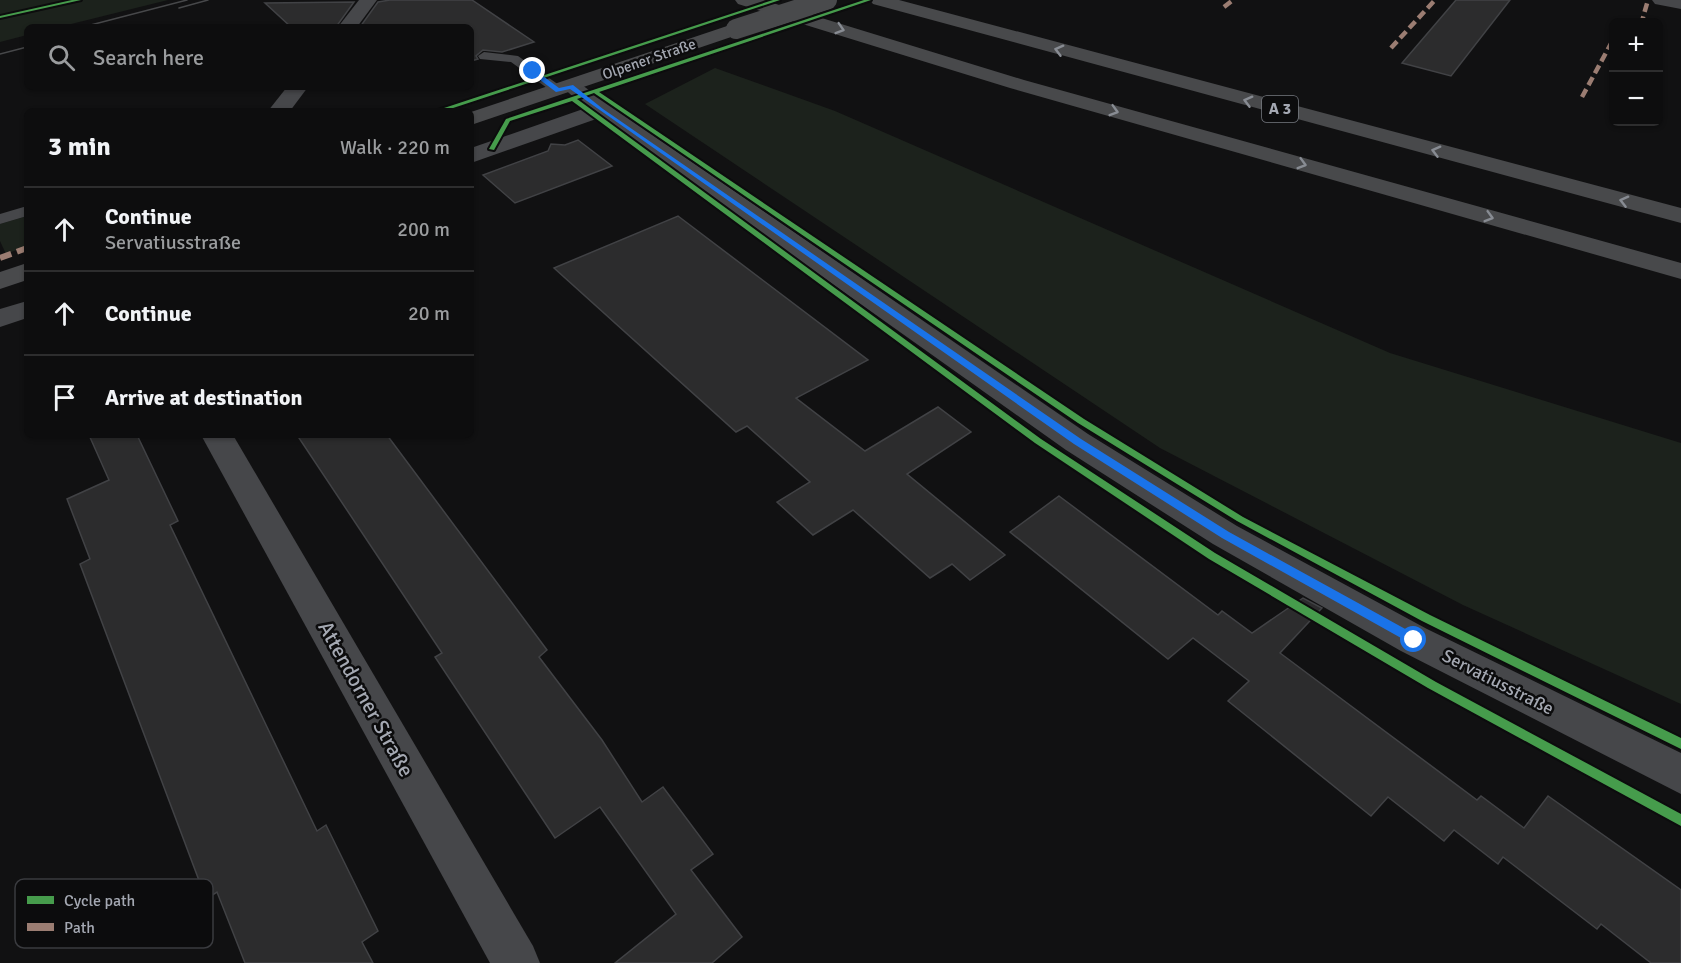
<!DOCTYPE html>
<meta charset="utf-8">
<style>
:root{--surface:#0d0d0e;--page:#161617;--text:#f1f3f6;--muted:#9a9c9e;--line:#2d2d2e}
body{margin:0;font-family:Signika,sans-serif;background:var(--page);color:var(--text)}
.controls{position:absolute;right:18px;top:18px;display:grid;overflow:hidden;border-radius:9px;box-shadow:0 2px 4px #0004}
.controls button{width:54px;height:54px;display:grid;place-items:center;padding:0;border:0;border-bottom:2px solid var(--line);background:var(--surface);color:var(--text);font:30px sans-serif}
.stop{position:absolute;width:18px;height:18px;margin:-14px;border:4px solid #1a73e8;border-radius:50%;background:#fff}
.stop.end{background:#1a73e8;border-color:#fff;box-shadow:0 2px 6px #0008}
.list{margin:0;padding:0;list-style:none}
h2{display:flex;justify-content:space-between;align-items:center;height:78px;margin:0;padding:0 24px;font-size:26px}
h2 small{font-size:20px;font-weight:400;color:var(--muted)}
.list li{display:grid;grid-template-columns:39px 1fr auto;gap:18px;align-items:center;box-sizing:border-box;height:84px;padding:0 24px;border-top:2px solid var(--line)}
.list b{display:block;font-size:22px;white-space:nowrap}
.list p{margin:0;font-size:20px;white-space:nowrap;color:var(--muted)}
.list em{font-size:20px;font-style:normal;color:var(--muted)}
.icon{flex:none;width:33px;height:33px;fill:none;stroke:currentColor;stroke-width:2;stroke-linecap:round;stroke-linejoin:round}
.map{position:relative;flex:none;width:1681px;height:963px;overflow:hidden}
.search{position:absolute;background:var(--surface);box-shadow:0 2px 4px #0004;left:24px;top:24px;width:450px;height:66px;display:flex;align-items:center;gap:15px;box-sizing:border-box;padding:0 21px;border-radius:9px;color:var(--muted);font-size:22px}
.panel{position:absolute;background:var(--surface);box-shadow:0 2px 4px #0004;left:24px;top:108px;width:450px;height:330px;border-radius:9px}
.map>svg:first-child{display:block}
.green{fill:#1c221c}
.building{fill:#2c2c2d;stroke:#414245;stroke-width:1.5}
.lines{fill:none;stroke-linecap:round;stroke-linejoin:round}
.lane{fill:#46474a;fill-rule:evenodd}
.street{fill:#46474a;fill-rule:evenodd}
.primary{fill:#494a4c;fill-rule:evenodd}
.highway{fill:#48494b;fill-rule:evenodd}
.tram{stroke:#47484a;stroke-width:1.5}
.primary-bridge{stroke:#494a4c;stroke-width:20}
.quiet-far1{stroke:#9b7d72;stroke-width:4.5;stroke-dasharray:9 4.5;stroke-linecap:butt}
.quiet{stroke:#9b7d72;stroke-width:6;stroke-dasharray:12 6;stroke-linecap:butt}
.cycleway-casing{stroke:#0c0c0d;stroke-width:4}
.cycleway{fill:#469c4c;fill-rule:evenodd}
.oneway{stroke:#888c93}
.route{fill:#1a73e8}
.labels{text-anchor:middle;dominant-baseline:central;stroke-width:5;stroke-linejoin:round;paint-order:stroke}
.far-street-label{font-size:15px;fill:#a4a8b2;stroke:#0c0c0d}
.shield{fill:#0c0c0d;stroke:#767980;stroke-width:1.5}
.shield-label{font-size:16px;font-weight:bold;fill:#a4a8b2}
.street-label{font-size:18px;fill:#a4a8b2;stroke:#0c0c0d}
.near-street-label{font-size:21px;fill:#a4a8b2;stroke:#0c0c0d}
.key{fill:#0c0c0d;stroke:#3a3b3f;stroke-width:1.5}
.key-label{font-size:16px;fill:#a4a8b2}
</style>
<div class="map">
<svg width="1681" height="963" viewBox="0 0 1681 963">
<rect width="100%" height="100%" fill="#111112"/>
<!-- green -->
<g class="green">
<path d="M0 0H168L59 27H27V35L0 42Z"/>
<path d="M715 68 835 111 1390 353 1681 443V704L1463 605 1160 448 645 104Z"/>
<path d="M27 216V246L6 254 0 241V224Z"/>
</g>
<!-- building -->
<g class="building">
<path d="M390 0H472L534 42 502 52 483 50 476 56 478 59 471 61V27H360L378 2Z"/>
<path d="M1456 0H1510L1451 76 1402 63Z"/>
<path d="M354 2 336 27H291L265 3Z"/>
<path d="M578 140 612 166 515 203 483 175 548 151 551 144 565 145Z"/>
<path d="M678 216 868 360 796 398 865 451 938 407 971 432 907 474 1005 555 970 580 952 564 930 578 853 510 813 535 777 502 810 482 747 426 736 432 554 268Z"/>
<path d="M89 435H137L178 521 170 525 317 831 326 825 378 931 362 942 373 963H245L217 892 206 899 80 564 90 559 67 499 109 480Z"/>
<path d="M297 435H387L547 650 539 657 602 740 642 802 663 787 713 854 691 870 742 937 712 963H615L676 914 600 807 555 838 435 657 442 653Z"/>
<path d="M1059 496 1218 615 1222 611 1252 633 1303 598 1322 608 1280 653 1477 800 1481 796 1524 828 1548 796 1681 890V963H1651L1601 924 1597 929 1503 857 1498 864 1454 830 1444 841 1388 797 1371 816 1228 701 1249 681 1193 638 1168 659 1010 532Z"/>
</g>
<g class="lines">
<!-- lane -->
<g class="lane">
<path d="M484 52 518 56 566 90 564 93H554L511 62 480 59 478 56Z"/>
<path d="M27 206V216L0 224V214Z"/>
</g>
<!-- street -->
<g class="street">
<path d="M359 0H377L357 27H338Z"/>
<path d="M1652 0H1681V9L1655 4Z"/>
<path d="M571 80 578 82 609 105 1088 434 1237 526 1427 629 1681 753V794L1401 651 1213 544 1066 450 599 118 471 163V148L586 108 561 86 564 82Z"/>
<path d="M287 87H308L290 111H268Z"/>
<path d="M27 301V318L0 327V309Z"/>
<path d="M201 435H233L533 946 540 963H490Z"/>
</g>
<!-- primary -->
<g class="primary">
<path d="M736 23 743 25 745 29 743 33 471 125V112Z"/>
<path d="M27 263V280L0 289V272Z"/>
</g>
<!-- highway -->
<g class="highway">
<path d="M735 0H763L1024 80 1681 263V279L1010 88 738 4Z"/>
<path d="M870 0H899L1681 208V223L873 4Z"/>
</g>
<!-- tram -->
<g class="tram">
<path d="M179 8 208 0"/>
<path d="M83 27 187 0"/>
<path d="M0 54 27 47"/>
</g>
<!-- primary-bridge -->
<path class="primary-bridge" d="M736 29 827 0"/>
<!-- quiet-far1 -->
<g class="quiet-far1">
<path d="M1224 7 1233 0"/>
<path d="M1638 22 1642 21 1648 0"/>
<path d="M1391 48 1435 0"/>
<path d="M1582 97 1614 38"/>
</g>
<!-- quiet -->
<path class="quiet" d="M0 258 27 248"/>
<defs>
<g id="cycleway">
<path d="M72 0H81L0 18V16Z"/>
<path d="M773 0H780L444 111H435Z"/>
<path d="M864 0H871L599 92 1084 419 1243 517 1430 615 1681 738V749L1422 621 1237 521 1078 423 594 93 577 99 1041 439 1215 553 1436 682 1681 814V826L1428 688 1209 559 1035 443 572 101 510 121 494 150 489 149 506 119Z"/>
</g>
</defs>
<!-- cycleway casing -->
<use href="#cycleway" class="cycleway-casing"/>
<!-- cycleway -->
<use href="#cycleway" class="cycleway"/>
</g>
<!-- one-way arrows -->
<defs><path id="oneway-chevron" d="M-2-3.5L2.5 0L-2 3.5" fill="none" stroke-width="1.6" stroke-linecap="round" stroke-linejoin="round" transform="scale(1.5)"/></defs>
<g class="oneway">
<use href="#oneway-chevron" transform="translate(840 29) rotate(17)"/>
<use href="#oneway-chevron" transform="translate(1059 50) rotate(-165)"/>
<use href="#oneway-chevron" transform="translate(1248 101) rotate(-165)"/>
<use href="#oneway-chevron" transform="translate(1114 111) rotate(16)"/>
<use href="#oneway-chevron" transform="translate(1436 151) rotate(-165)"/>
<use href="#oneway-chevron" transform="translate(1302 164) rotate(16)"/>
<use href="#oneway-chevron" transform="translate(1624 201) rotate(-166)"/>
<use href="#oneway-chevron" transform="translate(1489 217) rotate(16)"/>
</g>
<!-- route -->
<path class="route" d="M531 70H535L559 88 573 85 603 109 1081 439 1229 532 1418 636V643H1410L1222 538 1074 444 570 89 556 92 531 73Z"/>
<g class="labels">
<!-- far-street labels -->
<g class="far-street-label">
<text transform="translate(649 59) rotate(-19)">Olpener Straße</text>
</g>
<!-- shield labels -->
<rect class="shield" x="1262" y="96" width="36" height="26" rx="4.5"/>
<g class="shield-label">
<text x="1280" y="109">A 3</text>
</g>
<!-- street labels -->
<g class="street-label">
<text transform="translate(1498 682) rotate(27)">Servatiusstraße</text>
</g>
<!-- near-street labels -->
<g class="near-street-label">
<text transform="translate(366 699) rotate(61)">Attendorner Straße</text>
</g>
</g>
<!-- legend -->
<rect x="15" y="879" width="198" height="69" rx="9" class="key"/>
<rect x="27" y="896" width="27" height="8" fill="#469c4c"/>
<rect x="27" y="923" width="27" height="8" fill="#9b7d72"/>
<g class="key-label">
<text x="64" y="906">Cycle path</text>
<text x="64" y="933">Path</text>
</g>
</svg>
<div class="controls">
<button>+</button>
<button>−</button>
</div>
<div class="stop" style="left:1414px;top:640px"></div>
<div class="stop end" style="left:533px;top:71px"></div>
<div class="search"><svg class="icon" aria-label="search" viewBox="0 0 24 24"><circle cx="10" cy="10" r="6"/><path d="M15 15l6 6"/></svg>Search here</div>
<section class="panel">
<h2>3 min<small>Walk · 220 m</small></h2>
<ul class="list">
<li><svg class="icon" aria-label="ahead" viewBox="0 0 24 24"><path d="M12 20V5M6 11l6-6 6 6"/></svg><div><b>Continue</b><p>Servatiusstraße</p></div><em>200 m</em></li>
<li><svg class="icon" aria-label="ahead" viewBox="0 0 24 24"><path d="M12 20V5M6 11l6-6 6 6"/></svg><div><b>Continue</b></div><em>20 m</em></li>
<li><svg class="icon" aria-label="arrive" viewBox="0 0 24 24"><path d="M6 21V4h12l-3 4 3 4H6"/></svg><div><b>Arrive at destination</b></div></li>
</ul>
</section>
</div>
